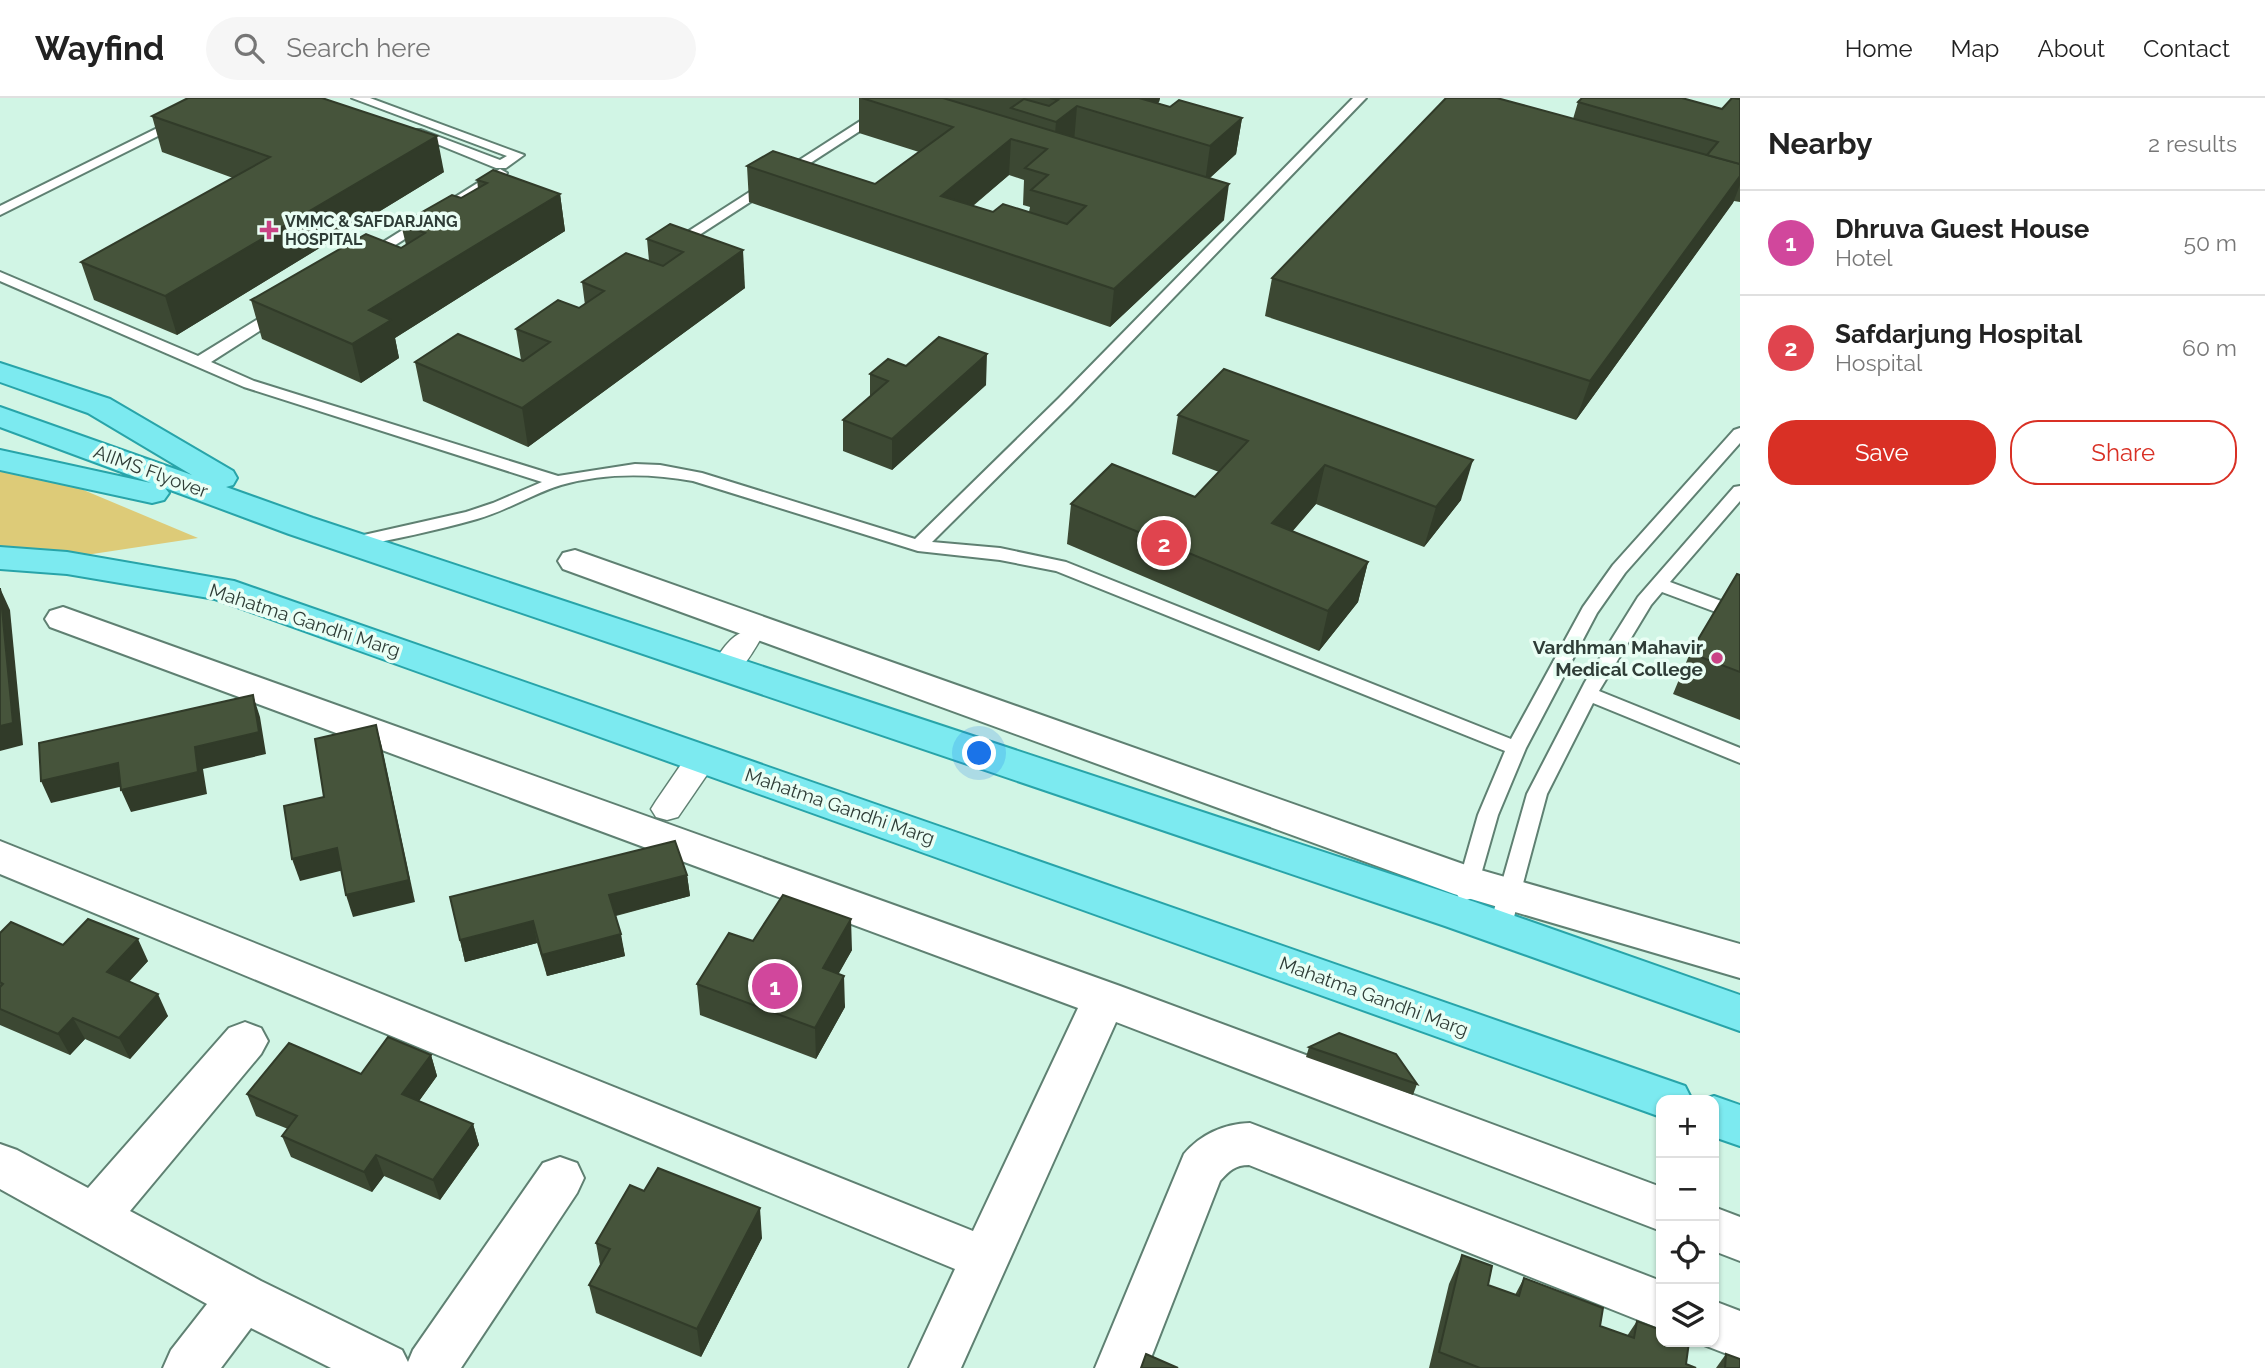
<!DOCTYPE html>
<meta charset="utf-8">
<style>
:root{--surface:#fff;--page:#f6f6f6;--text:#222;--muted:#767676;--line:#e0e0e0;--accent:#d93025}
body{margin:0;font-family:Raleway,sans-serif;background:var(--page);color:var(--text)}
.controls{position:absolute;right:21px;bottom:21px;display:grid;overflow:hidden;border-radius:14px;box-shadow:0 2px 5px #0004}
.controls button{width:63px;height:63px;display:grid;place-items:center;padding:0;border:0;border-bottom:2px solid var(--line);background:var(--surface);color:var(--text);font:35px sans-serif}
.you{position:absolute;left:980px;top:656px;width:24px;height:24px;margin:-18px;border:5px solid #fff;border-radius:50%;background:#1a73e8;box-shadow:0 0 0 10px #1a73e833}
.badge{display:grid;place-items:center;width:46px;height:46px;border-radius:50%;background:var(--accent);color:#fff;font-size:23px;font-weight:700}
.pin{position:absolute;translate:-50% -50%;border:4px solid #fff;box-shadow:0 2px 7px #0006}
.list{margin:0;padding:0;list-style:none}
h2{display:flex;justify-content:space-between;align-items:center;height:91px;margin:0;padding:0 28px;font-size:30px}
h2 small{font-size:23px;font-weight:400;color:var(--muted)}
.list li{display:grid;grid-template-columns:46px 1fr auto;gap:21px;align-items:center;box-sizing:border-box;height:105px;padding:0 28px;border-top:2px solid var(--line)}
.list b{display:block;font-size:26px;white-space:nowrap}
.list p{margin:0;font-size:23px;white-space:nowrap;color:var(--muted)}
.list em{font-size:23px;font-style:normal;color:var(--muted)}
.actions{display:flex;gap:14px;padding:21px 28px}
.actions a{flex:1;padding:16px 0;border:2px solid var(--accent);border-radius:28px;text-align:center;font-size:24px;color:var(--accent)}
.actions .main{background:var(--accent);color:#fff}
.icon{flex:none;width:38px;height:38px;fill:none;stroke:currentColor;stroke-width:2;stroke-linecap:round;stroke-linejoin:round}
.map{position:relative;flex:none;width:1740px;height:1270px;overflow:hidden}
header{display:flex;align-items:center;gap:42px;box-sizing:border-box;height:98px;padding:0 35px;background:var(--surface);border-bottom:2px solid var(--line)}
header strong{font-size:33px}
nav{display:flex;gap:38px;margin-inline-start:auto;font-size:24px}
.search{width:490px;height:63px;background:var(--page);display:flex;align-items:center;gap:18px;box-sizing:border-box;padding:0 24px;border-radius:38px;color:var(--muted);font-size:26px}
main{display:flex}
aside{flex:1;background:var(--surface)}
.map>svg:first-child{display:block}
.green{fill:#ddcb78}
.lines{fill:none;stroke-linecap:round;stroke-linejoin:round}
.service-casing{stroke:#5f8072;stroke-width:4}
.pedestrian-casing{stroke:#5f8072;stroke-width:3}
.minor-casing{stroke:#5f8072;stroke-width:4}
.primary-casing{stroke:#28a4a9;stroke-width:4}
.service{fill:#fff;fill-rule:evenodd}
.pedestrian{fill:#fff;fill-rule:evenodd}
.minor{fill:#fff;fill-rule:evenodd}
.primary{fill:#7ceaf0;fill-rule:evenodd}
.wall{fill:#3c4833;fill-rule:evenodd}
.shaded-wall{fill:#313b29}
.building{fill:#46543b;stroke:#313b29;stroke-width:2;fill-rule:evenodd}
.poi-dot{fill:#c94385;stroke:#e9fef4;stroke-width:2.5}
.labels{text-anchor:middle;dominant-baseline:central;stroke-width:7;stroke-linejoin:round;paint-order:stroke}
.far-poi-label{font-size:16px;font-weight:bold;fill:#2f3d37;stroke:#e9fef4;text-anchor:start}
.street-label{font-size:19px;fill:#2f3d37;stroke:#e9fef4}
.poi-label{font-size:19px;font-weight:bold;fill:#2f3d37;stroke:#e9fef4;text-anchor:end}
</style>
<header>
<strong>Wayfind</strong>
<div class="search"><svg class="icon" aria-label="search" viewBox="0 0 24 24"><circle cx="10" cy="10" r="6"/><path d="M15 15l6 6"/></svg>Search here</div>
<nav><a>Home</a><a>Map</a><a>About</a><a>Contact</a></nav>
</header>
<main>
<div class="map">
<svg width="1740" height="1270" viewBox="0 0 1740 1270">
<rect width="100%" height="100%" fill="#d1f5e5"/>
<!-- green -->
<path class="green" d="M0 357 198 440 0 470Z"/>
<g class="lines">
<defs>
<g id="service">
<path d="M218 0H234L0 117V108Z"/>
<path d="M352 0H370L524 57 506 70H496L410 35 411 32H421L500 62 507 58Z"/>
<path d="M1353 0H1366L1071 306 932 444 1000 450 1066 464 1511 641 1583 509 1613 467 1734 332 1740 330V345L1625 475 1597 515 1526 650 1498 717 1476 794 1473 800 1466 802 1459 800 1456 794 1478 717 1505 653 1056 473 1000 462 918 453 693 383C650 375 603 375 561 387 532 396 506 413 477 421 436 433 393 441 352 450L346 449 343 445 346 441 466 414 493 405 542 384 244 289 0 183V174L198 258 276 210H286L288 213 286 216 211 264 254 283 558 378 635 366 660 367 702 375 915 441 1059 300Z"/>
<path d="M879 11 883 12V18L693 141H683L681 138Z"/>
<path d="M500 71 507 75 505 78 373 161H363L361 158Z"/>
<path d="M1740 388V403L1670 484 1740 510V523L1662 494 1651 507 1599 593 1740 650V665L1593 605 1547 696 1511 830 1508 836 1500 838 1492 836 1489 830 1527 696 1585 584 1638 499 1734 389Z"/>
</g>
<g id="pedestrian">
<path d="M746 533 756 535 760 542C749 560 738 583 715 577L711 570C719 556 730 537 746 533Z"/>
<path d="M702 649 713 652 717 660 713 668 678 719 667 722 656 719 651 711 656 703 691 652Z"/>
</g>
<g id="minor">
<path d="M575 452 1477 771 1740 846V880L1454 796 563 471 558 463 563 455Z"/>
<path d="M63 509 1120 888 1661 1089V1133L1116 924 961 1270H909L955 1171 0 776V743L973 1133 1078 910 50 529 45 521 50 513Z"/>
<path d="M245 924 261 930 268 943 261 956 130 1113 261 1183 402 1252 408 1264 413 1252 543 1065 560 1059 577 1065 584 1080 577 1095 461 1270H331L251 1230 221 1270H163L171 1252 207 1206 0 1091V1046L17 1052 88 1090 229 930Z"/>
<path d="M1250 1025 1661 1183V1231L1249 1067C1235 1067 1229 1073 1220 1083L1147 1270H1095L1184 1056C1201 1036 1224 1026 1250 1025Z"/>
<path d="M1714 1109 1740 1119V1163L1714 1153Z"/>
<path d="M1714 1203 1740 1213V1261L1696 1244H1714Z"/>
</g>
<g id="primary">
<path d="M0 265 110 301 233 373 237 380 233 387 226 389 313 420 1475 804 1740 897V933L1445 828 289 436 165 390 169 395 164 402 152 405 0 372V352L151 385 0 329V309L192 377 88 315 0 284Z"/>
<path d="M0 449 67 454 234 483 1685 988 1692 1002H1661V1019L215 501 67 476 0 471Z"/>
<path d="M1714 998 1740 1007V1048L1714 1039V1002H1702Z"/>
</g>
</defs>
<!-- service casing -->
<use href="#service" class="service-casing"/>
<!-- pedestrian casing -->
<use href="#pedestrian" class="pedestrian-casing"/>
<!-- minor casing -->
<use href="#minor" class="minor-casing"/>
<!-- primary casing -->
<use href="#primary" class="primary-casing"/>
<!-- service -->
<use href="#service" class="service"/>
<!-- pedestrian -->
<use href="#pedestrian" class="pedestrian"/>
<!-- minor -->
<use href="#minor" class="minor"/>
<!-- primary -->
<use href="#primary" class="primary"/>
</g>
<!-- wall -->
<g class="wall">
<path d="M859 0H1160L1159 4 1158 5 1170 9 1242 20 1236 56 1210 80 1224 122 1110 229 749 104 747 68 875 86 919 54 859 35ZM1009 77 1024 82 1023 107 1030 109 1029 114H993L973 108Z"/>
<path d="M1740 1V104L1734 103 1576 322 1265 218 1272 180 1573 21 1578 4 1722 11Z"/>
<path d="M152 18 444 74 177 237 94 202 81 164 233 80 162 54Z"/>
<path d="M477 82 560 96 565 133 395 240 399 260 361 285 262 241 251 202 401 150 406 147 401 126 461 100 478 90Z"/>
<path d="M670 126 745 190 528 349 423 303 415 264 521 262 516 231 579 210 585 207 582 184 649 163 647 141Z"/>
<path d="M906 268 986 287 892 372 843 353V322L870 299V276Z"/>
<path d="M1178 317 1461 402 1424 449 1316 406 1292 434 1368 464 1358 504 1319 553 1067 446 1071 406 1195 399 1219 374 1172 356Z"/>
<path d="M1740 477V622L1673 596 1690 555Z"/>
<path d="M687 777 690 798 616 818 625 858 547 878 537 845 465 864 460 842Z"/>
<path d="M0 835 148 863 129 884 168 918 130 961 85 941 70 957 0 927Z"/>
<path d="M753 843 852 852 838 876 845 909 816 961 700 917 697 886Z"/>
<path d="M1309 949 1417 986 1413 997 1306 959Z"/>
<path d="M431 957 437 978 419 1003 473 1026 479 1047 440 1102 384 1078 372 1094 291 1059 282 1038 288 1031 256 1018 247 996 361 976Z"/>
<path d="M644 1093 762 1140 701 1259 596 1215 589 1187 600 1167 596 1145Z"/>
<path d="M1462 1157 1488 1187 1515 1197 1524 1180 1600 1228 1627 1238 1637 1223 1686 1266 1696 1270H1429L1449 1186Z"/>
<path d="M1726 1256 1740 1270H1716Z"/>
</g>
<!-- shaded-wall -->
<g class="shaded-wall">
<path d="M1127 0H1160L1159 4 1133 25Z"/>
<path d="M1077 8 1074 44 1053 60 1056 24Z"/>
<path d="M1242 20 1236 56 1205 84 1210 48Z"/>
<path d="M437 38 444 74 177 237 165 198Z"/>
<path d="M1011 41 1009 77 942 133 941 98Z"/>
<path d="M1740 78V87L1733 105 1576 322 1590 283Z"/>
<path d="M1229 86 1224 122 1110 229 1114 191Z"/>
<path d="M560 96 565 133 395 240 399 260 361 285 352 246 369 212Z"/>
<path d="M743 152 745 190 528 349 522 310Z"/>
<path d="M987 256 986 287 892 372V341Z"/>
<path d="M1473 362 1461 402 1424 449 1436 409Z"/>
<path d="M1325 367 1316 406 1264 465 1272 425Z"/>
<path d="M1368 464 1358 504 1319 553 1328 513Z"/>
<path d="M0 490 10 512 23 647 0 653Z"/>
<path d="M253 597 260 619 266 656 203 671 207 696 131 714 121 692 195 649Z"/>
<path d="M376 627 382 649 415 804 353 819 346 797Z"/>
<path d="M118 665 128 687 51 705 41 683Z"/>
<path d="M337 750 344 772 300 783 292 761Z"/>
<path d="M687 777 690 798 613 818 609 797Z"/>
<path d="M851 821 852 852 824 902 823 870Z"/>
<path d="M533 823 537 845 465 864 460 842Z"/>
<path d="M621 836 625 858 547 878 542 857Z"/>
<path d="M138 841 148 863 117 896 107 874Z"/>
<path d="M844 878 845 909 816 961 815 930Z"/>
<path d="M158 896 168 918 130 961 119 940Z"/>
<path d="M73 920 85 941 70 957 58 936Z"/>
<path d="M431 957 437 978 409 1017 402 996Z"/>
<path d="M473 1026 479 1047 440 1102 433 1082Z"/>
<path d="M376 1057 384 1078 372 1094 364 1074Z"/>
<path d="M760 1110 762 1140 701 1259 697 1231Z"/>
</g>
<!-- building -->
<g class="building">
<path d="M188 0H322L437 38 165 198 81 164 270 59 152 18Z"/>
<path d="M862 0H943L1229 86 1114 191 747 68 773 53 875 86 953 29ZM1011 41 1047 51 1025 70 1048 77 1031 92 1086 108 1067 126 1003 106 993 114 941 98Z"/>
<path d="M1050 0H1139L1170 9 1179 2 1242 20 1210 48 1077 8 1056 24 1011 10 1024 1 1049 8 1058 2Z"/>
<path d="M1446 0H1497L1740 66V78L1590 283 1272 180Z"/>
<path d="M1582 0H1682L1722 11 1732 0 1740 1V66L1707 57 1718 44 1578 4Z"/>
<path d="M493 72 560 96 369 212 391 222 352 246 251 202 366 136 401 150 425 135 401 126 452 97 461 100 487 85 477 82Z"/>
<path d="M670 126 743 152 522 310 415 264 458 236 523 263 550 244 516 231 558 202 579 210 604 193 582 184 626 155 663 168 683 154 647 141Z"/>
<path d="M939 239 987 256 892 341 843 322 888 283 870 276 888 261 906 268Z"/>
<path d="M1224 271 1473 362 1436 409 1325 367 1272 425 1368 464 1328 513 1071 406 1112 366 1195 399 1248 343 1178 317Z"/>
<path d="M1737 476 1740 477V574L1690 555Z"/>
<path d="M0 490 13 625 0 628Z"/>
<path d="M253 597 259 634 195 649 198 674 121 692 118 665 41 683 39 645Z"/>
<path d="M376 627 409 782 346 797 337 750 292 761 284 708 324 699 315 641Z"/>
<path d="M675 743 687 777 609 797 621 836 542 857 533 823 460 842 450 799Z"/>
<path d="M783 797 851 821 823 870 844 878 815 930 697 886 729 835 753 843Z"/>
<path d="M88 821 138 841 107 874 158 896 119 940 73 920 58 936 0 911V889L3 886 0 884V835L11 824 63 847Z"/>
<path d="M1339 935 1396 956 1417 986 1309 949Z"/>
<path d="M388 939 431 957 402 996 473 1026 433 1082 376 1057 364 1074 282 1038 297 1018 247 996 289 945 361 976Z"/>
<path d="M658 1070 760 1110 697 1231 589 1187 610 1151 596 1145 630 1087 644 1093Z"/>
<path d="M1462 1157 1492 1168 1488 1187 1519 1198 1524 1180 1603 1210 1600 1228 1634 1240 1637 1223 1661 1232V1244H1689L1686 1266 1696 1270H1480L1439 1254Z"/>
<path d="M1146 1256 1178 1270H1141Z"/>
<path d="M1726 1256 1740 1261V1270H1725Z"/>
</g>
<!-- markers -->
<g class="poi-dot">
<path d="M265.5 121.5h7v7h7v7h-7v7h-7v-7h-7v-7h7z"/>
<circle cx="1717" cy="560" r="7"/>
</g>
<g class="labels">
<!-- far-poi labels -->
<g class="far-poi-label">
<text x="285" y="123">VMMC &amp; SAFDARJANG<tspan x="285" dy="18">HOSPITAL</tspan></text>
</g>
<!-- street labels -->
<g class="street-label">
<text transform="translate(151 373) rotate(20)">AIIMS Flyover</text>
<text transform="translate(305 522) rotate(18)">Mahatma Gandhi Marg</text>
<text transform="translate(840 708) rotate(19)">Mahatma Gandhi Marg</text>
<text transform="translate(1374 898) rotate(20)">Mahatma Gandhi Marg</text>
</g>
<!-- poi labels -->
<g class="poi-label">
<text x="1703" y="549">Vardhman Mahavir<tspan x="1703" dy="22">Medical College</tspan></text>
</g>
</g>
</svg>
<div class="controls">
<button>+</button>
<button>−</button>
<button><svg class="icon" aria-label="locate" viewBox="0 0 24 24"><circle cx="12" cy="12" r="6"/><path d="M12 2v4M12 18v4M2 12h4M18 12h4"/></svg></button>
<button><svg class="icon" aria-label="layers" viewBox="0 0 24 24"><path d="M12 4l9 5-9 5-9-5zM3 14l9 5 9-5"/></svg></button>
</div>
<div class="you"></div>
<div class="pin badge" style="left:775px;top:888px;background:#d1479c">1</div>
<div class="pin badge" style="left:1164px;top:445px;background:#e0444e">2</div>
</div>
<aside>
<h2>Nearby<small>2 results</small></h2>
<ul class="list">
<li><span class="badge" style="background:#d1479c">1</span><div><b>Dhruva Guest House</b><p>Hotel</p></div><em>50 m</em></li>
<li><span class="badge" style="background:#e0444e">2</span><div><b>Safdarjung Hospital</b><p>Hospital</p></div><em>60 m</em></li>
</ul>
<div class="actions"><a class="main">Save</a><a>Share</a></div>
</aside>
</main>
